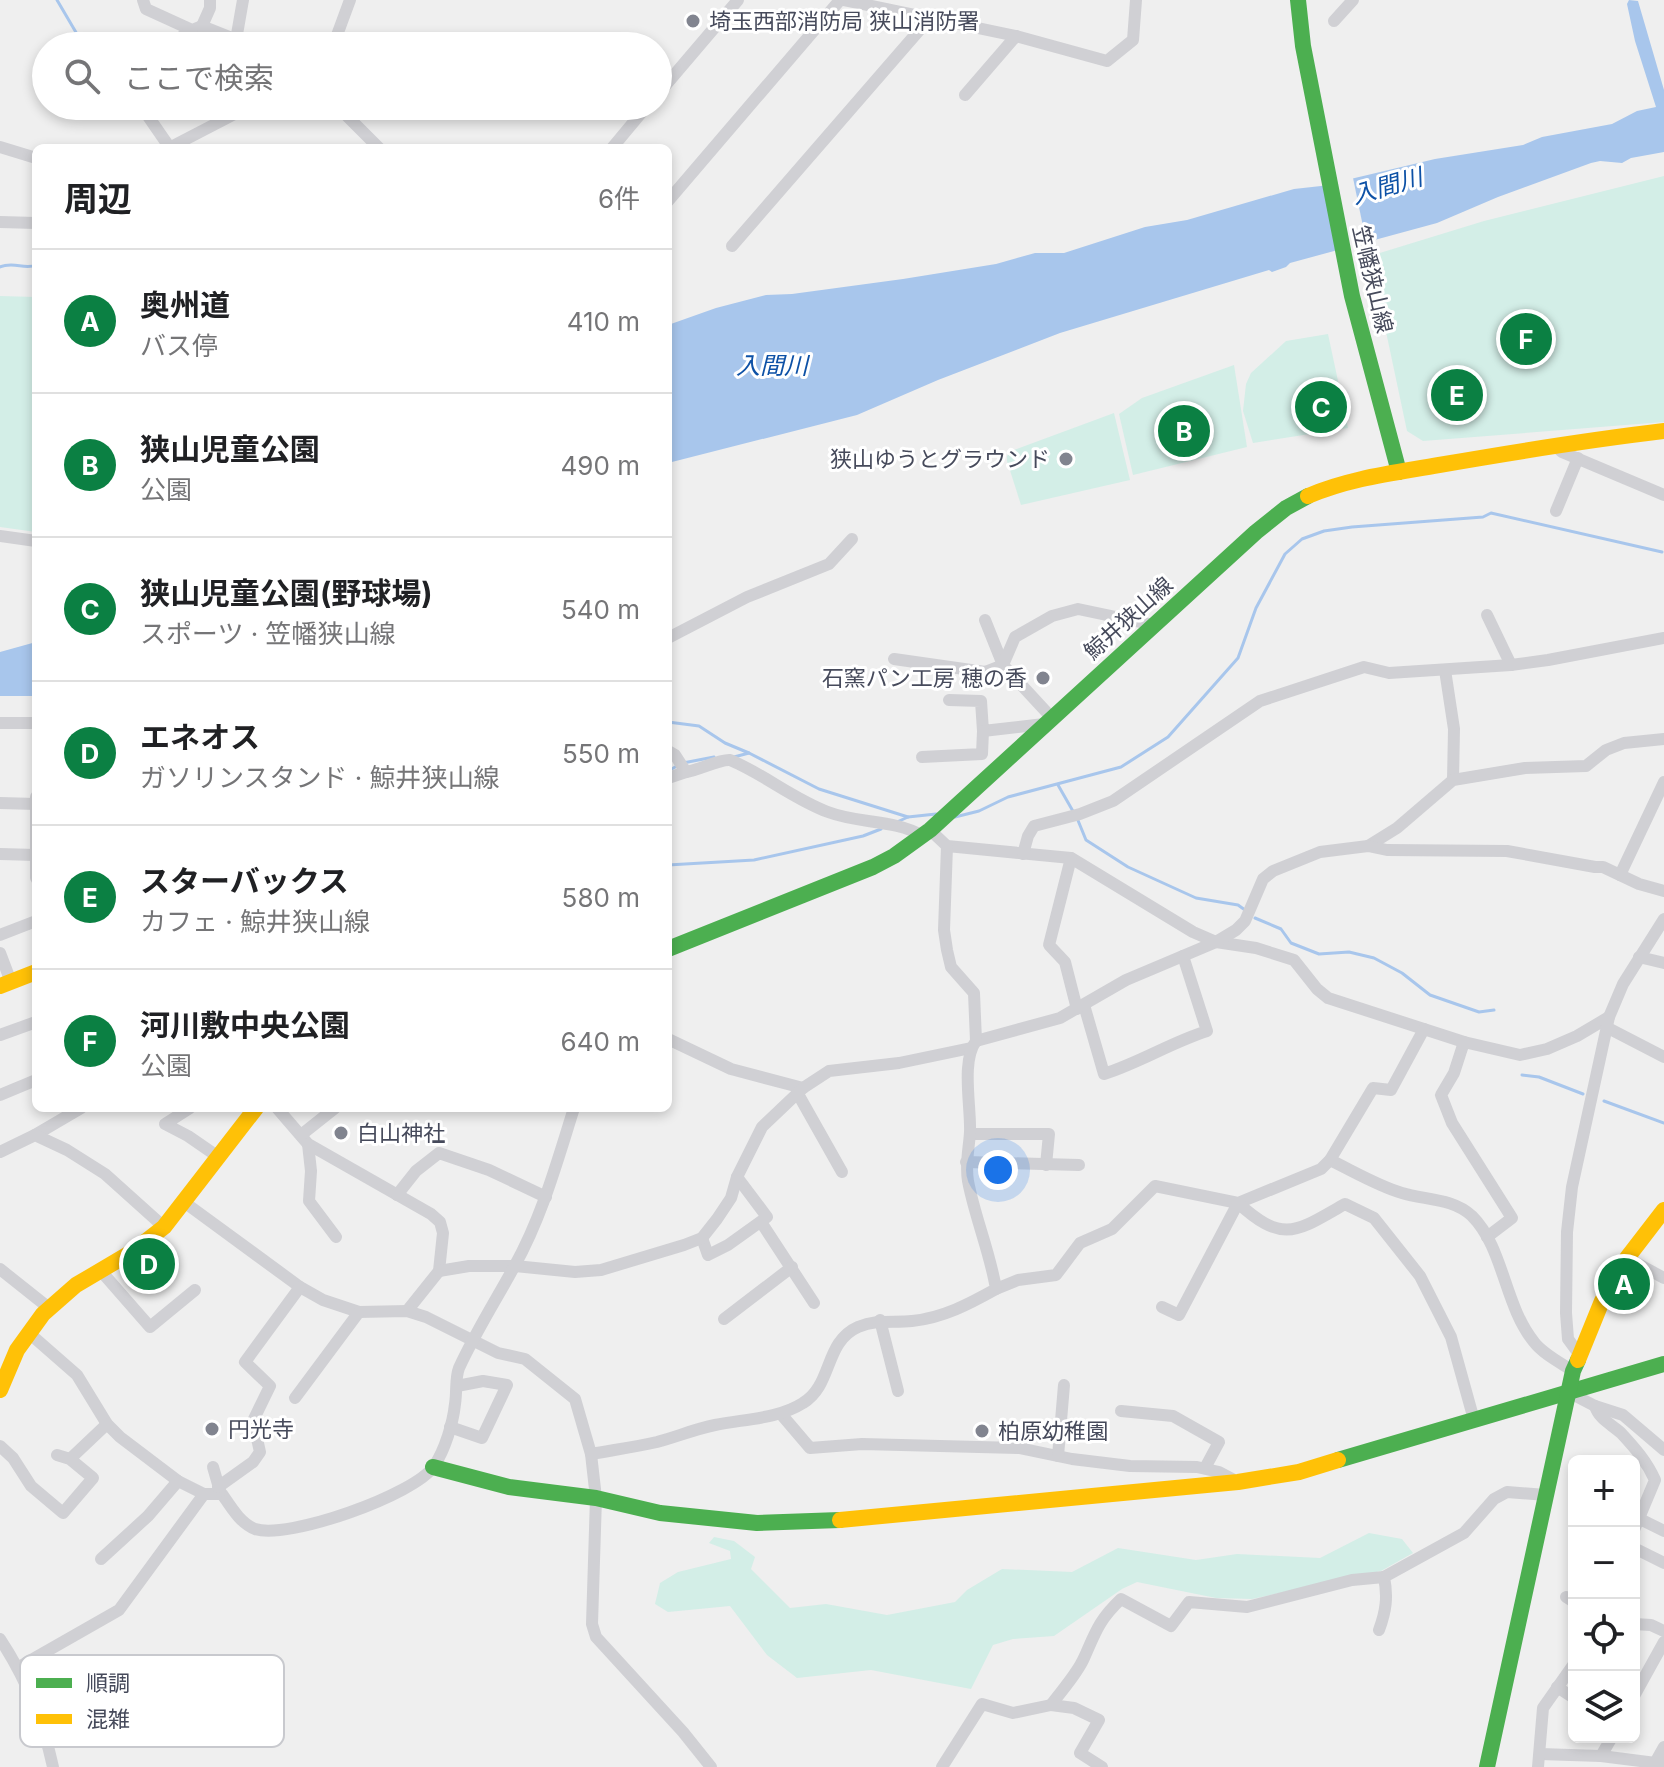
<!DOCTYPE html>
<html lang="ja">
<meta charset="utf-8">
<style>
:root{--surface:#fff;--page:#f2f2f2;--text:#202124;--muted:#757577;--line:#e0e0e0;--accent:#0b8043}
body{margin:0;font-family:Inter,"Noto Sans JP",sans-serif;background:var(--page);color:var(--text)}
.controls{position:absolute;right:24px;bottom:24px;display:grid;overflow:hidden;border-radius:12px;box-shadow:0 4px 12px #0003}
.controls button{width:72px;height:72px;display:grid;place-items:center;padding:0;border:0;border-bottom:2px solid var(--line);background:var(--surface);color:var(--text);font:40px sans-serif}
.you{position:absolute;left:998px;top:1170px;width:28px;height:28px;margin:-20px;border:6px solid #fff;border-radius:50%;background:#1a73e8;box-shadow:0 0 0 12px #1a73e833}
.badge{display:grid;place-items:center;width:52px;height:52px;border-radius:50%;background:var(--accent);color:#fff;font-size:26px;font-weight:700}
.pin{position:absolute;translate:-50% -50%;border:4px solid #fff;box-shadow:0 2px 8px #0006}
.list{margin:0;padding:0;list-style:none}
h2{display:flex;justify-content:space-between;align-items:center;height:104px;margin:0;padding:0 32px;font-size:34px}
h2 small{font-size:26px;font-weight:400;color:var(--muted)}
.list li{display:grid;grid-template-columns:52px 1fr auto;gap:24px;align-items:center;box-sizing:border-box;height:144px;padding:0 32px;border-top:2px solid var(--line)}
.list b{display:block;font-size:30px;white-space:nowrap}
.list p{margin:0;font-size:26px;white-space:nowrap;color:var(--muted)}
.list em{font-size:26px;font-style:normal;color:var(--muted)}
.icon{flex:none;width:44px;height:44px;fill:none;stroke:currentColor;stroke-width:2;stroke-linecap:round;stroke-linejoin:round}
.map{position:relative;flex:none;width:1664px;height:1767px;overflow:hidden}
.search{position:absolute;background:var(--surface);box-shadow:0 4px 12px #0003;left:32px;top:32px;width:640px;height:88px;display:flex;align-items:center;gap:20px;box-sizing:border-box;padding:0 28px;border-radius:44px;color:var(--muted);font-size:30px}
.panel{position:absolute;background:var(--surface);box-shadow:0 4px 12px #0003;left:32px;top:144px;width:640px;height:968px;border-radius:12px}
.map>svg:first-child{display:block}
.green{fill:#d3eee7}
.water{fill:#a8c6ec}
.pier{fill:#efefef}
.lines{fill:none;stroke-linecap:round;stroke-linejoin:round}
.stream{stroke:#a8c6ec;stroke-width:3}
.street{stroke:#d0d0d4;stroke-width:12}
.fast{stroke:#4caf50;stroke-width:16}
.slow{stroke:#ffc107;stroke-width:16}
.poi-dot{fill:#81848f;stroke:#fff;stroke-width:3}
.labels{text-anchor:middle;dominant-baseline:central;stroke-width:6;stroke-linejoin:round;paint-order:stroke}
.poi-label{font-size:22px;fill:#464a5b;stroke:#fff;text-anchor:start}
.street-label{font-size:22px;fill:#464a5b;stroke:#fff}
.water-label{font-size:24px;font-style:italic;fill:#0d51a6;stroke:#fff}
.key{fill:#fff;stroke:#c8c9ce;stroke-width:2}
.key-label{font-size:22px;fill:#464a5b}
</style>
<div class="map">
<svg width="1664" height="1767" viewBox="0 0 1664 1767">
<rect width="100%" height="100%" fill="#efefef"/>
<!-- green -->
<g class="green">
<path d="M1664 176V422L1423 441 1407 431 1370 256 1484 221Z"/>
<path d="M0 296 36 297V532L0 527Z"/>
<path d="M1328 334 1348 428 1253 443 1243 411 1246 384 1251 373 1286 341Z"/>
<path d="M1234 365 1247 447 1133 475 1119 414 1142 398Z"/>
<path d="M1114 413 1130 480 1021 505 1007 461V456L1011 451Z"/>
<path d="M1369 1533 1402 1539 1413 1553 1381 1571 1252 1599 1216 1598 1137 1582 1122 1589 1054 1636 1013 1639 993 1645 971 1689 871 1670 797 1678 767 1655 730 1606 668 1612 655 1604 660 1583 678 1572 731 1559 730 1551 709 1543 714 1537 734 1541 755 1557 751 1569 790 1608 826 1604 887 1615 955 1602 967 1590 1002 1569 1072 1572 1118 1548 1196 1560 1237 1554 1320 1558Z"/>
</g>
<!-- water -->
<g class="water">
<path d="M1629 0 1638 1 1664 90V152L1631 158 1622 163 1600 161 1591 163 1498 197 1437 223 1290 263 1286 267 1272 272 1269 270 1060 333 938 380 857 415 668 463V325L716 308 766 295 792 294 903 279 996 264 1035 253H1064L1145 227 1187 220 1294 189 1321 186 1435 159 1523 145 1542 137 1612 124 1637 111 1656 107 1635 41 1627 4Z"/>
<path d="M36 642V696H0V652Z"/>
</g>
<!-- pier -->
<path class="pier" d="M1352 173 1367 246 1338 254 1323 181Z"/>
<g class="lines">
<!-- stream -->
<g class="stream">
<path d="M57 0 84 46"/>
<path d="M0 267C13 261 25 270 36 265"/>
<path d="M668 722 699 726 725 743 749 753 819 789 908 817"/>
<path d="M734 757 749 753"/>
<path d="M683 763 714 757"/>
<path d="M668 771 677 766"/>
<path d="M1058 785 1074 813"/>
<path d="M955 817 979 811 1008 797 1121 767 1168 737 1238 658 1256 608 1285 554 1302 539 1324 531 1352 527 1483 517 1491 513 1662 552"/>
<path d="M1077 818 1086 840 1128 867 1196 898 1238 905 1245 910"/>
<path d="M897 822 908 817 936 814"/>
<path d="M668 865 754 860 863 836 881 829"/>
<path d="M1255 918 1281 929 1291 943 1319 954 1349 952 1374 958 1402 973 1430 995 1479 1012 1494 1010"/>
<path d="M1522 1075 1539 1077 1583 1094"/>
<path d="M1604 1101 1664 1123"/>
</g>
<!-- street -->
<g class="street">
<path d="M143 0 146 9 192 30 202 26 252 46"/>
<path d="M843 0 1016 36 1107 61 1133 40 1136 0"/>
<path d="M1334 21 1353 0"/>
<path d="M202 26 210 8V0"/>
<path d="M236 40 243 0"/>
<path d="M167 46 192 30"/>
<path d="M333 46 350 0"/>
<path d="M658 94 738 0"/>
<path d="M965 95 1016 36"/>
<path d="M141 106 170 148"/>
<path d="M337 106 379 148"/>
<path d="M0 147 36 158"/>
<path d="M169 148 250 106"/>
<path d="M612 148 647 106"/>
<path d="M668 201 840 0"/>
<path d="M0 222 36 223"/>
<path d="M732 246 929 19"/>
<path d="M1554 445 1562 452 1664 495"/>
<path d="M1556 511 1578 458"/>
<path d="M0 536 36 541"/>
<path d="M1487 615 1511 665"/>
<path d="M985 620 1003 665 1051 717"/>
<path d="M668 638 747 597 829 564 852 539"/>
<path d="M894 659 985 672 1003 665 1015 637 1052 616 1078 609 1154 625"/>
<path d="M1445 670 1454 729 1453 780"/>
<path d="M949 700 981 701 983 731 1044 724"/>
<path d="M0 723H36"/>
<path d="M668 751 675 755 686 772C699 770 720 759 730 760 764 774 793 799 828 812 859 824 894 819 923 836"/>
<path d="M922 757 982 754 983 731"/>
<path d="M668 778 686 772"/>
<path d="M36 797V878"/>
<path d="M0 803 36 804"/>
<path d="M930 830 947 846 1071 858 1193 932 1216 942 1256 948 1294 960 1317 989 1328 998 1464 1042 1520 1055 1547 1049 1577 1036 1609 1017"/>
<path d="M1368 846 1397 828 1453 780 1525 768 1586 766 1606 750 1624 743 1664 739"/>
<path d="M0 854 36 855"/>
<path d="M1023 854 1028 836 1034 826 1080 814 1113 801 1260 701 1364 667 1389 673 1511 665 1548 660 1664 638"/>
<path d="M1071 858 1049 945 1065 962 1077 1009"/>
<path d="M1620 875 1664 782"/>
<path d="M0 935 36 921"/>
<path d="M0 953 11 982"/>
<path d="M1639 957 1664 963"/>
<path d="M1084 1005 1104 1074C1141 1062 1170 1043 1207 1031L1183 956"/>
<path d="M1608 1028 1664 1057"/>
<path d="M0 1035 36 1022"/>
<path d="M668 1039 731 1069 803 1088"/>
<path d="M976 1041 1060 1018 1126 980 1216 942 1236 930 1245 921 1263 879 1273 871 1320 852 1368 846 1387 850 1507 851 1595 867H1603L1639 884 1664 891"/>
<path d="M1464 1042 1454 1073 1441 1095 1452 1123 1512 1218 1487 1237"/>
<path d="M798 1094 842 1172"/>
<path d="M0 1095 36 1080"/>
<path d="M190 1108 165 1124 188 1136 217 1156"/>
<path d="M277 1108 308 1144 431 1214 440 1222 443 1233 439 1271 407 1311"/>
<path d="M970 1134H1049L1046 1165"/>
<path d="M35 1135 81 1108"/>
<path d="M301 1135 335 1108"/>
<path d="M308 1144 311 1171 309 1201 336 1237"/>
<path d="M0 1152 35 1135 67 1150 105 1174 164 1227"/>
<path d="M1330 1160C1353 1171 1378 1186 1402 1193 1425 1200 1453 1198 1472 1216 1504 1248 1504 1305 1534 1342 1543 1354 1561 1363 1573 1371"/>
<path d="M966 1162 1079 1165"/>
<path d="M397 1195 416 1171 439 1153 489 1170 546 1197"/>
<path d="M184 1202 300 1287 323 1300 359 1312 407 1311 426 1317 498 1353 525 1359 575 1399 591 1454 596 1498 592 1624 596 1637 683 1732 711 1767"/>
<path d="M761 1222 814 1303"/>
<path d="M702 1238 708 1255 728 1245 767 1217 737 1177"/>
<path d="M1627 1258 1664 1278"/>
<path d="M0 1269 49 1308"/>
<path d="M101 1271 150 1327 195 1290"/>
<path d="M439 1271 469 1266H515L575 1272 601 1270 684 1245 702 1238 717 1219 731 1198 737 1177 762 1127 803 1088 829 1071 899 1063 971 1048"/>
<path d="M996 1289 1018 1280 1056 1275 1080 1243 1112 1229 1155 1186 1238 1203 1321 1169 1330 1160 1373 1088 1391 1090 1424 1029"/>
<path d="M1162 1307 1179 1315 1238 1203C1284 1245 1297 1231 1345 1204L1374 1218 1420 1276 1451 1337 1474 1420"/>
<path d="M724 1319 792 1267"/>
<path d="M880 1320 898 1391"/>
<path d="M29 1333 77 1375 107 1424 120 1437 178 1481 204 1494H222C231 1507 240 1523 255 1529 287 1540 415 1495 434 1466 445 1450 453 1423 455 1404 457 1392 455 1378 459 1368 475 1333 496 1300 514 1267 542 1217 557 1162 574 1108"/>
<path d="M1579 1354 1568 1339 1566 1313 1567 1232 1572 1187 1609 1017 1623 984 1664 919"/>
<path d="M1568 1392 1595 1406 1623 1415 1664 1450"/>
<path d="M295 1398 359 1312"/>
<path d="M1595 1406C1599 1419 1611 1424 1621 1433 1635 1448 1647 1462 1655 1480L1634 1530"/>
<path d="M1121 1411 1173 1416 1219 1442 1205 1468"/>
<path d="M781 1414 810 1448 862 1444 1019 1448 1072 1459 1130 1466 1197 1467 1219 1472 1238 1482"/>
<path d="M450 1427 482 1438 507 1385 483 1381 457 1386"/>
<path d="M0 1446 13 1458 31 1486 63 1513 93 1478 70 1459 57 1455"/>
<path d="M591 1454C613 1450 635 1447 657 1442 676 1437 695 1429 715 1425 744 1419 778 1419 803 1403 833 1385 824 1342 858 1327 877 1319 893 1323 912 1321 943 1318 969 1304 996 1289 990 1252 975 1218 968 1181 965 1164 969 1149 970 1132 971 1106 961 1061 976 1041L974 993 951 967 947 950 944 930 947 846"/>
<path d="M1058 1456 1064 1385"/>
<path d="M70 1459 107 1424"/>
<path d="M213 1467 220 1491"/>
<path d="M218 1487 253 1462 260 1452 253 1421 270 1386 245 1362 300 1287"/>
<path d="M1638 1518 1664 1531"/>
<path d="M1634 1548 1664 1563"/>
<path d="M101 1559 148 1516 178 1481"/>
<path d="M1566 1597 1574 1602"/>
<path d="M1634 1624 1651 1625 1664 1631"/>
<path d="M1379 1630C1386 1611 1388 1597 1384 1577L1464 1533 1494 1499 1507 1492 1546 1495"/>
<path d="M0 1639C26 1678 43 1721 53 1767"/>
<path d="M19 1667 119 1610 204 1494"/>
<path d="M1557 1687 1574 1698"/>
<path d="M1634 1696 1664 1642"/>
<path d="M1540 1754 1601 1756 1664 1764"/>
<path d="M1601 1756 1612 1737"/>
<path d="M1655 1763 1664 1747"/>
<path d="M942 1767 982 1704 1013 1713 1051 1705"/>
<path d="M1102 1767 1080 1753 1099 1720 1074 1708 1051 1705C1062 1690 1077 1674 1084 1658 1096 1631 1099 1620 1121 1599L1171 1626 1189 1602 1247 1607 1352 1580 1384 1577"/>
<path d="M1538 1767 1543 1708 1574 1664"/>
</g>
<!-- fast -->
<g class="fast">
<path d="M1298 0 1303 46 1352 296 1399 472"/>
<path d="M668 949 873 867 894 856 930 830 1256 532 1286 508 1308 496"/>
<path d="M1338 1460 1664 1364"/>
<path d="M433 1467 509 1487 596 1498 660 1513 757 1523 840 1520"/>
<path d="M1487 1767 1573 1371 1578 1360"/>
</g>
<!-- slow -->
<g class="slow">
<path d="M1308 496C1350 478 1394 473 1439 465 1514 452 1589 440 1664 431"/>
<path d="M0 986 36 972"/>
<path d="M1578 1360 1602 1301 1627 1258 1664 1210"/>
<path d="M0 1390 17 1350 43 1314 76 1285 132 1252 164 1227 256 1108"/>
<path d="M840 1520 1238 1482 1299 1472 1338 1460"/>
</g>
</g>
<!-- markers -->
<g class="poi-dot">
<circle cx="693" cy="21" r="8"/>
<circle cx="1066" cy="459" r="8"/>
<circle cx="1043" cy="678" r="8"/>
<circle cx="341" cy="1133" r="8"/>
<circle cx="212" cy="1429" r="8"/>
<circle cx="982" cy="1431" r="8"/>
</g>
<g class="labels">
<!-- poi labels -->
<g class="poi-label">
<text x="709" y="21">埼玉西部消防局 狭山消防署</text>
<text x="1050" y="459" text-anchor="end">狭山ゆうとグラウンド</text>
<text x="1027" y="678" text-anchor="end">石窯パン工房 穂の香</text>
<text x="357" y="1133">白山神社</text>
<text x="228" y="1429">円光寺</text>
<text x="998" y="1431">柏原幼稚園</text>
</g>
<!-- street labels -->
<g class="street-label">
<text transform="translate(1373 279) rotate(77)">笠幡狭山線</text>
<text transform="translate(1128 618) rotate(-42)">鯨井狭山線</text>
</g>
<!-- water labels -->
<g class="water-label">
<text transform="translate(1387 186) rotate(-16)">入間川</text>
<text x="772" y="365">入間川</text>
</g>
</g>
<!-- legend -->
<rect x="20" y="1655" width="264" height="92" rx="12" class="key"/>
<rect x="36" y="1678" width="36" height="10" fill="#4caf50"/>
<rect x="36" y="1714" width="36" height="10" fill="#ffc107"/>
<g class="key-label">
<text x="86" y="1691">順調</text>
<text x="86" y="1727">混雑</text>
</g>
</svg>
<div class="controls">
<button>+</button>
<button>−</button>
<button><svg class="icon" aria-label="locate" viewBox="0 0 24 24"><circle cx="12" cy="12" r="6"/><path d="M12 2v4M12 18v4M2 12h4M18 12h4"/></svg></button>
<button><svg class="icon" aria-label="layers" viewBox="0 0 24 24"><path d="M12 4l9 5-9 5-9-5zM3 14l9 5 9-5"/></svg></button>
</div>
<div class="you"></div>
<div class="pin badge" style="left:1624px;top:1284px">A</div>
<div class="pin badge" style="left:1184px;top:431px">B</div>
<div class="pin badge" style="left:1321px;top:407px">C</div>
<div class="pin badge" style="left:149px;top:1264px">D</div>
<div class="pin badge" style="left:1457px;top:395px">E</div>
<div class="pin badge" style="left:1526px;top:339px">F</div>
<div class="search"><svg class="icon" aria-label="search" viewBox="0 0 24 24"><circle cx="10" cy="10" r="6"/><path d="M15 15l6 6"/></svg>ここで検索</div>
<section class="panel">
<h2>周辺<small>6件</small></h2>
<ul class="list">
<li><span class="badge">A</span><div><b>奥州道</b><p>バス停</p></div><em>410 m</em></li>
<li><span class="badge">B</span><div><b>狭山児童公園</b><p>公園</p></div><em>490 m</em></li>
<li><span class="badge">C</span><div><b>狭山児童公園(野球場)</b><p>スポーツ · 笠幡狭山線</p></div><em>540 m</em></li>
<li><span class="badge">D</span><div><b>エネオス</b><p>ガソリンスタンド · 鯨井狭山線</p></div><em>550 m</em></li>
<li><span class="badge">E</span><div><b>スターバックス</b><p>カフェ · 鯨井狭山線</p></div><em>580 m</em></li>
<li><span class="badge">F</span><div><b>河川敷中央公園</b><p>公園</p></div><em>640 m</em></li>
</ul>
</section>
</div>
